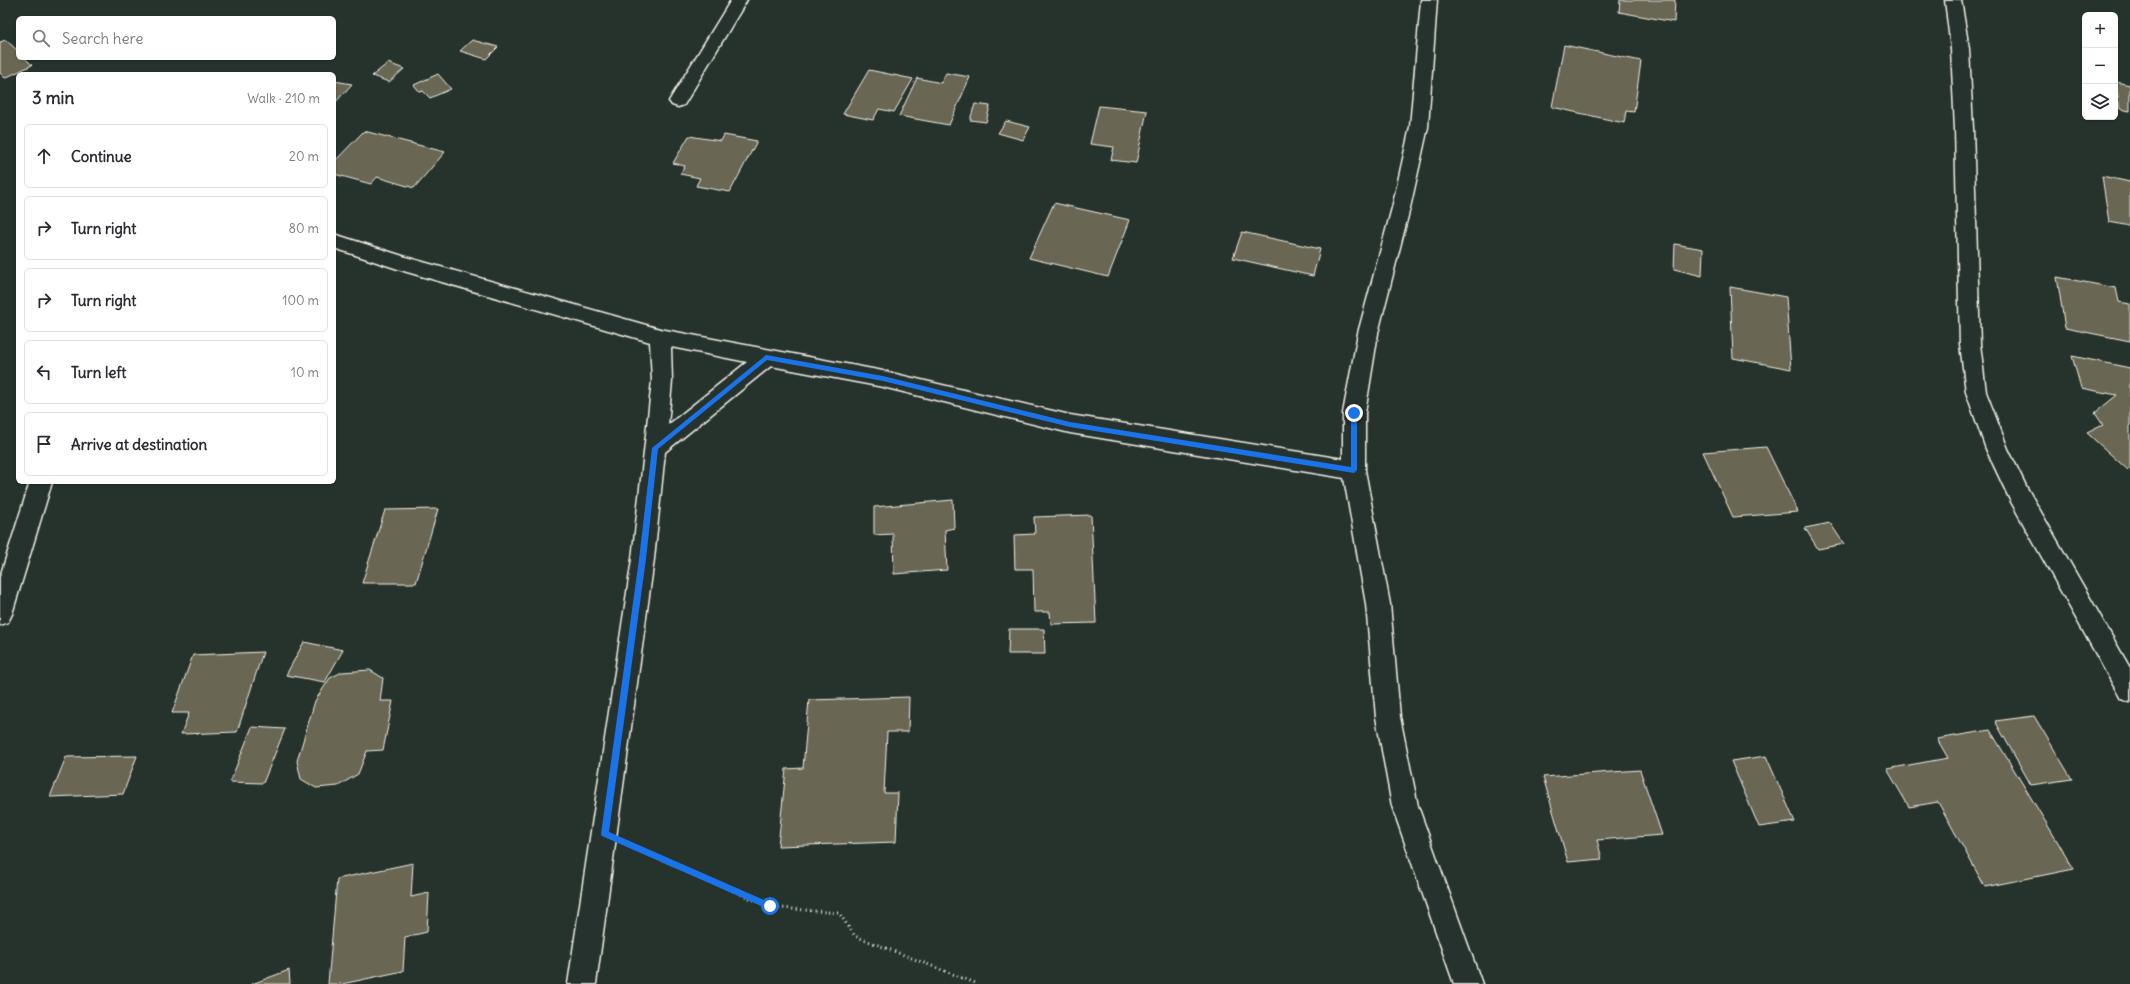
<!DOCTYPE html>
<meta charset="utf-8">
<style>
:root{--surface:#fff;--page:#f2f2f3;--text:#2b2b33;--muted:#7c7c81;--line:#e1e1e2}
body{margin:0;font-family:Delius,sans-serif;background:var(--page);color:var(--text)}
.controls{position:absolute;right:12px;top:12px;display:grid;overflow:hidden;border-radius:6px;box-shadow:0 1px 3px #0004}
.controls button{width:36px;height:36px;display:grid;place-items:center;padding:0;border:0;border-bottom:1px solid var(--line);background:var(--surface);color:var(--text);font:20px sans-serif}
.stop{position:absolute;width:12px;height:12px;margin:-9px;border:3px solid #1a73e8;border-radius:50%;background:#fff}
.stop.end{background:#1a73e8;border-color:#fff;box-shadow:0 1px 4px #0008}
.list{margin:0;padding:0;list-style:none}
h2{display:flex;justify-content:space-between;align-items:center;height:52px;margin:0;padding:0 16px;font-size:17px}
h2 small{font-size:13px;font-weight:400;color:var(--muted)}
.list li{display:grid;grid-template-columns:26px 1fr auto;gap:12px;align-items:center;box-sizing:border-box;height:64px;margin:0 8px 8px;padding:0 8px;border:1px solid var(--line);border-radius:6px}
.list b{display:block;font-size:15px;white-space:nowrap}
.list em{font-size:13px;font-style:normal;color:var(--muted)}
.icon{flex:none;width:22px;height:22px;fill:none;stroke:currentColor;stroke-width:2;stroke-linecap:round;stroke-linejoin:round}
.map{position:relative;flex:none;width:2130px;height:984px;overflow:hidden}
.search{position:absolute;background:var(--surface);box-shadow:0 1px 3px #0004;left:16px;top:16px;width:320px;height:44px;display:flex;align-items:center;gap:10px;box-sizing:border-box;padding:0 14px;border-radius:6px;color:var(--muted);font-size:15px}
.panel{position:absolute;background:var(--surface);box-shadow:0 1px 3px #0004;left:16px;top:72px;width:320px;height:412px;border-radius:6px}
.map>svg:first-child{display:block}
.building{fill:#696652;stroke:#f4f1e8}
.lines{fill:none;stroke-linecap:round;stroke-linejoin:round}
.minor-casing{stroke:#f4f1e8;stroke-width:3}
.path{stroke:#f4f1e8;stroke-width:3;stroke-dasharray:1 3.5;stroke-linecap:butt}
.minor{fill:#26332d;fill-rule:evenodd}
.route{fill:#1a73e8}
</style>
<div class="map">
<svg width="2130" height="984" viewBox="0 0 2130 984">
<rect width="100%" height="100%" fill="#26332d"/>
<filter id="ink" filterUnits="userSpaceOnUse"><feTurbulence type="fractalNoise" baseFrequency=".025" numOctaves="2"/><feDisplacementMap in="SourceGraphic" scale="8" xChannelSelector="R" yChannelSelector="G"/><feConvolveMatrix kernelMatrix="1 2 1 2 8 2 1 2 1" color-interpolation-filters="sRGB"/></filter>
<g filter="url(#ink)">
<!-- building -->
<g class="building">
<path d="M1620 0H1675L1674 22 1619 12Z"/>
<path d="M6 40 18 51V58H25L32 65 5 78 0 73V42Z"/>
<path d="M472 40 498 47 486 59 460 51Z"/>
<path d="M1564 45 1641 61 1634 112 1626 111 1624 123 1552 107Z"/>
<path d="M388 63 404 69 389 82 372 76Z"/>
<path d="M869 70 913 79 894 112 879 109 873 120 843 114Z"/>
<path d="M946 73 970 77 949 125 899 116 917 78 941 83Z"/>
<path d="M438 74 451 89 430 98 423 91 420 92 414 85Z"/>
<path d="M334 81 352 84 334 104Z"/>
<path d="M2116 82 2130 85V111L2120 109Z"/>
<path d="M975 104 990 106 986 122 970 120Z"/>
<path d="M1099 106 1147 111 1136 163 1111 160 1114 147 1090 144Z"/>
<path d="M1006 121 1030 127 1023 140 998 133Z"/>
<path d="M364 131 445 152 414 188 377 177 371 184 334 174V162Z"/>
<path d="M724 135 757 141 730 192 696 186 700 178 680 174 685 166 673 163 689 136 721 141Z"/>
<path d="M2102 176 2130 182V226L2109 222Z"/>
<path d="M1054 203 1130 220 1108 277 1029 258Z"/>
<path d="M1242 232 1320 249 1313 276 1233 258Z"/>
<path d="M1675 244 1703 249 1702 276 1674 269Z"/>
<path d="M2057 277 2116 288 2119 302 2130 304V341L2065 328Z"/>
<path d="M1730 287 1786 297 1791 369 1733 358Z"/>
<path d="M2072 356 2130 368V469L2128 470 2087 433 2103 425 2095 413 2117 395 2081 388Z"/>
<path d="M1766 447 1798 512 1733 517 1703 452Z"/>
<path d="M953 500 954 528 945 530 947 570 894 574 893 534 874 535V507Z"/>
<path d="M438 509 416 583H362L385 510Z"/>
<path d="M1091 515 1096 623 1051 624 1050 612H1034L1033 569H1015L1014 535 1035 534 1034 517Z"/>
<path d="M1830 523 1844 544 1818 549 1805 528Z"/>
<path d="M1009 629H1044L1045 654H1008Z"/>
<path d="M304 642 343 650 325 682 286 675Z"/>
<path d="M263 652 237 732 181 734 189 713H172L193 655Z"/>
<path d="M370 670 383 678 380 701H393L383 750 367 751 358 774 338 786 316 788 301 779 297 761 315 701 330 678 342 672Z"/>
<path d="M909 697 908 732H887L884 793H898L896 842 778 846 786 769 803 768 809 700Z"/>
<path d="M2034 716 2072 779 2031 785 1995 721Z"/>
<path d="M252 727 285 729 263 783 230 782Z"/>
<path d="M1990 730 2074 869 1985 887 1938 802 1909 807 1887 769 1948 758 1937 739Z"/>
<path d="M137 756 123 794 50 797 66 757Z"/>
<path d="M1766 756 1795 822 1759 827 1731 761Z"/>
<path d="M1640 770 1662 835 1597 840 1602 859 1568 862 1543 777Z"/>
<path d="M413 863 411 897 429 893 427 932 405 937 403 971 342 984H328L337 879Z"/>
<path d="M289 970 290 984H252Z"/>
</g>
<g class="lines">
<defs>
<g id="minor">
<path d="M731 0H747L684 105 678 107 672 105 669 101Z"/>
<path d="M1421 0H1437L1428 127 1410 208 1378 333 1365 413V470L1390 604 1400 717 1418 806 1482 984H1454L1392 806 1376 717 1366 604 1344 478 1070 433 883 387 771 366 665 452 654 559 596 984H568L632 559 652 381 650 342 407 272 334 248V234L409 258 660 329 883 371 1070 415 1343 459V413L1358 333 1392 208 1410 127ZM671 347 747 362 668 425 672 381Z"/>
<path d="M1945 0H1961L1969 49 1973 129 1980 344 1986 392 2008 449 2026 486 2130 668V702L2121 699 2010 500 1986 449 1966 392 1960 344 1955 129 1951 49Z"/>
<path d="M30 482H52L12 614 8 622 0 625V577Z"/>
</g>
</defs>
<!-- minor casing -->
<use href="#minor" class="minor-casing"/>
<!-- path -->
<path class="path" d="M638 849 770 907 839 913 855 936 978 984"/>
<!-- minor -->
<use href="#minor" class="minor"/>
</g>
</g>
<!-- route -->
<path class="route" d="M766 355 883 376 1070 422 1351 467V413L1354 410 1357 413V470L1354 473 1070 427 883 381 767 360 658 449 646 559 609 832 773 904 774 906 770 910 602 836 601 834 639 559 652 448Z"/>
</svg>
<div class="controls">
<button>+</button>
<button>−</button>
<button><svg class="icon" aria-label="layers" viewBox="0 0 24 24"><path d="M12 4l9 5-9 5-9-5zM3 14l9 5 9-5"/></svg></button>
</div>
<div class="stop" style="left:770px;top:906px"></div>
<div class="stop end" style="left:1354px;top:413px"></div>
<div class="search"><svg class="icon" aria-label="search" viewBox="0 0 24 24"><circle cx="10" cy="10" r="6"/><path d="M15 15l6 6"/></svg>Search here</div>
<section class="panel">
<h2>3 min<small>Walk · 210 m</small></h2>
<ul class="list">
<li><svg class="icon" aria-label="ahead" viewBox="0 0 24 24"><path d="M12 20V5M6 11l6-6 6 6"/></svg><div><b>Continue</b></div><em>20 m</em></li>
<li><svg class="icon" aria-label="right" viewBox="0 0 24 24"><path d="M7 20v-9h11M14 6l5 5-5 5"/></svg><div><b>Turn right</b></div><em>80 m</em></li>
<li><svg class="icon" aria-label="right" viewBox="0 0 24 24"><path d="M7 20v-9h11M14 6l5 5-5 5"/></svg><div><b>Turn right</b></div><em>100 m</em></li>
<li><svg class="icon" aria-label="left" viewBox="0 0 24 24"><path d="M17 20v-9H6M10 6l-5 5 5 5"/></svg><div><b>Turn left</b></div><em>10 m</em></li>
<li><svg class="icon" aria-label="arrive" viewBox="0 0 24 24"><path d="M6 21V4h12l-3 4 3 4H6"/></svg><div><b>Arrive at destination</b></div></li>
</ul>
</section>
</div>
